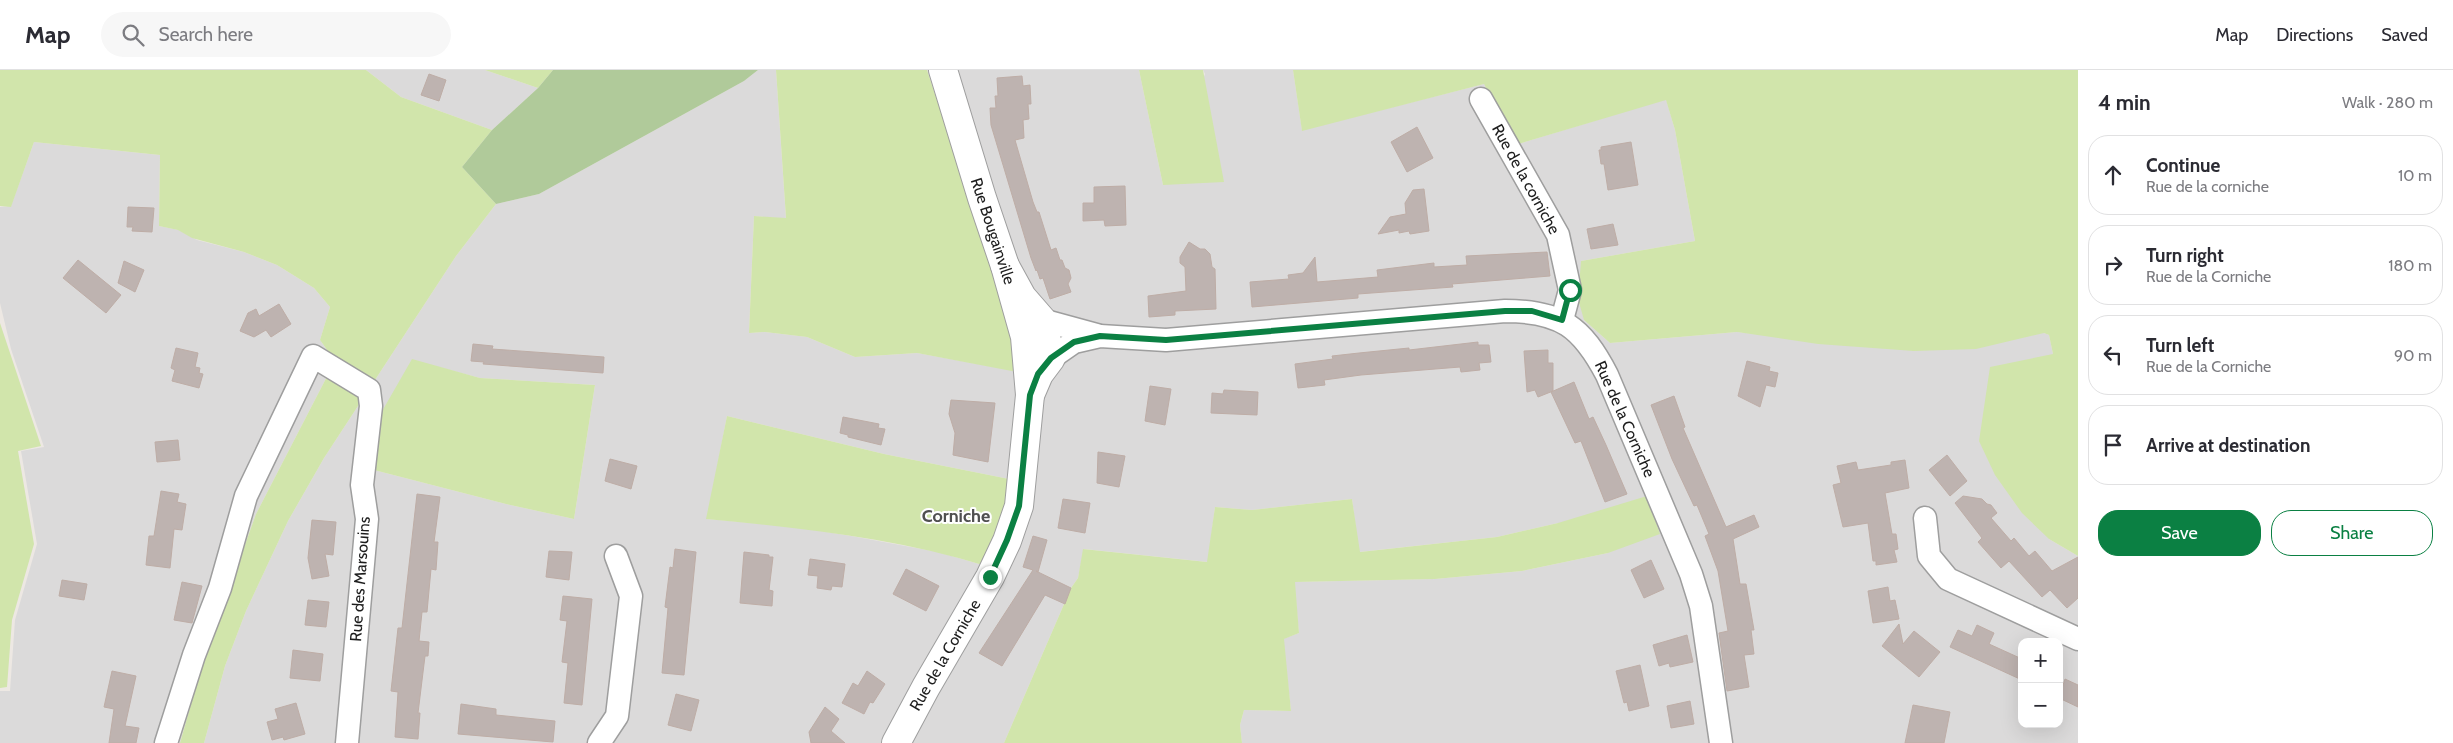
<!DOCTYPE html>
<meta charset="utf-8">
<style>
:root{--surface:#fff;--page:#f7f7f7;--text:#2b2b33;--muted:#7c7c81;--line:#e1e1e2;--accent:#0b8043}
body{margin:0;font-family:Cabin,sans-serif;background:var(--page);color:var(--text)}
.controls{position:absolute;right:15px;bottom:15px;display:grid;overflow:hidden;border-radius:10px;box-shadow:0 5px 20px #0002}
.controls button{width:45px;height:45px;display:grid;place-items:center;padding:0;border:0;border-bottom:1px solid var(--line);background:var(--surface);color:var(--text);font:25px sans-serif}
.stop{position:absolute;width:15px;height:15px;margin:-11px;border:4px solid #0b8043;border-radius:50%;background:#fff}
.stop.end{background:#0b8043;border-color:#fff;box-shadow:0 1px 5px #0008}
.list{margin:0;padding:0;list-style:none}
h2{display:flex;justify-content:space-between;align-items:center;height:65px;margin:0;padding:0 20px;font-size:21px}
h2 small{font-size:16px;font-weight:400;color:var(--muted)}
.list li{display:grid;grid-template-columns:32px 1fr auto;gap:15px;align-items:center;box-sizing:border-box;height:80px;margin:0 10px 10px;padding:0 10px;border:1px solid var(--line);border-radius:20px}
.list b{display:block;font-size:19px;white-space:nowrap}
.list p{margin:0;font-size:16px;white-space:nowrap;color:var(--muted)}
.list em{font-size:16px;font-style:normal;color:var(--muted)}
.actions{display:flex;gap:10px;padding:15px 20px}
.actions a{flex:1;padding:11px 0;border:1px solid var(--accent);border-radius:20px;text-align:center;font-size:18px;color:var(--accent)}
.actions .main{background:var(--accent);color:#fff}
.icon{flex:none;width:28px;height:28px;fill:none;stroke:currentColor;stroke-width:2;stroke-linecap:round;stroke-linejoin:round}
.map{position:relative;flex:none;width:2078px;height:673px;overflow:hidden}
header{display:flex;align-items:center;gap:30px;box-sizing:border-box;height:70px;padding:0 25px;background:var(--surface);border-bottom:1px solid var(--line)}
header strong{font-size:24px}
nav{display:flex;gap:28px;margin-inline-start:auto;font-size:18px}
.search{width:350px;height:45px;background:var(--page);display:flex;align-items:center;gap:12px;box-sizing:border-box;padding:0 18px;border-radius:28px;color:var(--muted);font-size:19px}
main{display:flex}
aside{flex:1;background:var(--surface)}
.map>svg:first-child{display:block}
.residential{fill:#dbdada;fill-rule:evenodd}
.grass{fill:#d1e5ab}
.forest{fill:#b0ca9a}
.building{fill:#beb3b0;stroke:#beada6}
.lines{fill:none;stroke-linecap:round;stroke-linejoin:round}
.minor-casing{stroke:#9e9e9e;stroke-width:25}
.tertiary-casing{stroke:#9e9e9e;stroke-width:30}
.minor{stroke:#fff;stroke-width:22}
.tertiary{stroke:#fff;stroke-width:28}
.route{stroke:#0b8043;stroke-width:6}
.labels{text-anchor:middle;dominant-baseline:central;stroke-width:4;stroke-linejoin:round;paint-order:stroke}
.street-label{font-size:16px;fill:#1d1d1d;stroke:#fff}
.neighbourhood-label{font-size:18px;font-weight:bold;fill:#505050;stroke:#fff}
</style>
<header>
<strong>Map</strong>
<div class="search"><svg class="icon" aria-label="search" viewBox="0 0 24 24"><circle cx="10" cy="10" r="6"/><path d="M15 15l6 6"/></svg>Search here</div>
<nav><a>Map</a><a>Directions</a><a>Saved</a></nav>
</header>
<main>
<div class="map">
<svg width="2078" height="673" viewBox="0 0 2078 673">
<rect width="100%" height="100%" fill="#ede8e3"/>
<!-- residential -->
<g class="residential">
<path d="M366 0H485L538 18 492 60 401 27Z"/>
<path d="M758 0H776L786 149 754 146 749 263 765 262 807 267 855 287 917 283 1016 301 970 130 927 0H1139L1163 115 1205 4 1203 0H1293L1302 60 1484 14 1515 75 1666 29 1675 60 1695 171 1581 191 1584 250 1610 273 1737 262 1774 266 2044 263 2049 265 2053 284 2049 469 2078 486V673H1242L1240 655 1244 640 1291 641 1283 569 1299 563 1294 512 1435 509 1522 501 1608 483 1558 453 1497 467 1359 482 1352 429 1252 440 1215 437 1208 492 1084 479 1078 508 1071 518 1004 673H204L225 596 246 541 288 451 324 388 456 186 496 134 539 124 744 11ZM412 290 480 308 595 315 574 449 506 434 374 400ZM727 346 884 384 1009 409 986 496 938 482 857 467 797 457 707 449ZM2022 572H2059V654H2022Z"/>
<path d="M34 72 160 85 159 156 179 160 197 170 244 182 277 195 314 218 330 237 320 270 335 291 256 444 203 592 180 673H0V621H10L15 550 37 474 21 381 44 377 11 279 0 233V137L11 136Z"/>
</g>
<!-- grass -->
<g class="grass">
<path d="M0 0H366L401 27 492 60 462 97 496 134 456 186 324 388 288 451 246 541 225 596 204 673H180L203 592 256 444 335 291 320 270 330 237 314 218 277 195 244 182 192 168 178 160 159 156 160 85 34 72 11 137 0 136Z"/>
<path d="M485 0H553L538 18Z"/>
<path d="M776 0H927L1012 257 1017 302 917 283 855 287 807 267 765 262 749 263 754 146 786 148Z"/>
<path d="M1139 0H1203L1224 112 1163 115Z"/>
<path d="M1293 0H2078V486L2049 469 2022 443 1995 405 1979 371 1990 297 2053 284 2049 265 2044 263 1976 279 1914 281 1818 274 1737 262 1610 273 1584 250 1578 229 1581 191 1695 171 1675 60 1666 30 1515 75 1484 14 1302 61Z"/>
<path d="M0 253 41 376 18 381 34 474 12 550 7 617 0 618Z"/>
<path d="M412 289 480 308 595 315 574 449 506 434 374 400 381 343Z"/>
<path d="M727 346 884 384 1009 409 1007 433 986 496C895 468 801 458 706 449Z"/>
<path d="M1647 426 1660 464 1608 483 1522 501 1435 509 1295 512 1299 563 1284 569 1291 641 1244 640 1240 655 1242 673H1004L1071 518 1078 508 1083 479 1207 492 1215 437 1252 440 1352 429 1360 482 1497 467 1558 453Z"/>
</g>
<!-- forest -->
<path class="forest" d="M553 0H758L744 11 539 124 496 134 462 97 492 60 538 18Z"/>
<!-- building -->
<g class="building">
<path d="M429 4 446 10 439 31 421 25Z"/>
<path d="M1022 6 1023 16 1030 15 1031 34H1028L1029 49 1023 50 1024 68 1015 70 1033 132 1037 142H1039L1051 180 1056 178 1060 190H1062L1065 198 1069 200 1071 208 1068 214 1071 222 1050 229 1043 208 1040 209 1037 200 1036 201 1031 188 991 55 990 38H996L995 26H998L997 8Z"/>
<path d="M1417 57 1433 88 1407 102 1391 72Z"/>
<path d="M1631 72 1638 115 1608 120 1604 94H1601L1599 80H1601V77Z"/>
<path d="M1125 116 1126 155 1105 156 1104 150 1083 151V133H1094V117Z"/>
<path d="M1424 119 1429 161 1410 164 1409 161 1399 163V160L1378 164 1390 147 1406 144 1405 133 1413 120Z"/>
<path d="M128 137 154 138 152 162 132 161 133 157H127Z"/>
<path d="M1613 154 1618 175 1591 179 1587 159Z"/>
<path d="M1189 172 1200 179H1205L1210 184 1212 197 1215 199 1216 239 1175 241V245L1149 247 1148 226 1186 221 1185 197 1180 193V187Z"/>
<path d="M1547 182 1550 206 1452 214 1453 217 1358 224V228L1252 237 1250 212 1289 209 1288 205 1303 203 1315 187 1317 212 1378 207 1377 200 1434 193V197L1467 195 1466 186Z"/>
<path d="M78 190 121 225 106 243 63 208Z"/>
<path d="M124 191 144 200 135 222 118 213Z"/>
<path d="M279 234 291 254 271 267 266 260 254 267 240 261 248 243 256 239 259 246Z"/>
<path d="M1478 272V275H1489L1491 292 1479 293 1480 300 1461 302 1460 297 1361 305 1324 310 1325 315 1298 318 1295 294 1333 289 1332 286 1359 283 1409 278V280Z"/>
<path d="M473 274 493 276 492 279 604 287 603 303 483 294 484 292 471 291Z"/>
<path d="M176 278 198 283 195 297 200 298 199 303 203 304 199 318 172 311 175 300 171 298Z"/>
<path d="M1548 280V293H1553V321L1538 327 1535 320 1527 322 1524 281Z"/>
<path d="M1747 291 1770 297 1769 301 1778 303 1775 317 1766 315 1760 337 1738 326Z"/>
<path d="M1574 312 1589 349 1593 347 1606 375 1627 424 1605 432 1581 371 1575 373 1551 322Z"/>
<path d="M1150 316 1171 319 1165 355 1145 351Z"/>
<path d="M1224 320 1258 322 1257 345 1211 343 1212 323 1223 324Z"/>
<path d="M1674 326 1685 357 1683 358 1726 457 1754 445 1759 457 1733 469 1740 514H1746L1754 560H1751L1754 584 1744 585 1749 617 1727 621 1719 563 1728 561 1718 501 1705 466 1709 464 1697 435 1694 436 1672 389 1651 335Z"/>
<path d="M951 330 995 333 988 392 953 385 955 363 949 344Z"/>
<path d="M843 347 879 354 878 358 885 359 881 375 848 367V365L840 363Z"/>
<path d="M178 370 180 390 157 392 155 372Z"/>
<path d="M1098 382 1125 386 1119 417 1097 413Z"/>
<path d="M1947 385 1967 411 1950 426 1929 400Z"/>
<path d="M610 389 637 396 631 419 605 411Z"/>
<path d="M1905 390 1909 418 1885 423 1892 464H1896L1898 479 1894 480 1897 492 1876 495V491H1873L1868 453 1843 457 1833 415 1841 413 1837 396 1856 392 1858 400 1891 395V392Z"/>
<path d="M161 421 179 424 177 432 186 434 182 460 174 459 170 498 146 495 149 466H154Z"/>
<path d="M417 424 440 427 434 472H438L436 500 431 499 427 542H422L419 571 429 572 428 586H425L418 643H420L418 669 395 667 398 622 391 621 398 558H402Z"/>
<path d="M1963 426 1982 429 1987 434 1991 435 1997 443 1991 448 2011 471 2014 468 2029 486 2035 481 2052 501 2078 487V528L2067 538 2050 520 2042 527 2009 491 2001 498 1978 472 1982 468 1955 433Z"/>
<path d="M1063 429 1090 433 1085 463 1058 458Z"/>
<path d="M312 450 336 452 333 485 325 484 329 506 312 509 308 488Z"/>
<path d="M1033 466 1047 470 1038 502 1036 501 1071 518 1065 534 1045 525 1002 596 979 583 1033 500 1023 497Z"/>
<path d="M675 479 696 482 684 605 662 603 668 538 665 537 670 497 673 498Z"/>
<path d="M549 481 572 482 569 510 546 507Z"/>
<path d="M744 482 769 485V487H773L769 520 773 521 772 536 740 533Z"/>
<path d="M810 489 845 494 842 517 832 516 831 520 817 518 818 506 808 505Z"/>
<path d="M1651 490 1664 519 1644 528 1631 500Z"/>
<path d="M906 499 939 516 926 541 893 524Z"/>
<path d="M62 510 87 514 84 530 59 526Z"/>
<path d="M182 512 202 516 192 553 174 550Z"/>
<path d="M1888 517 1890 531 1895 530 1899 549 1873 553 1868 521Z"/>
<path d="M563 526 592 529 582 635 564 633 568 593 562 592 567 551 560 550Z"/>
<path d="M308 530 329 532 326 557 305 555Z"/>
<path d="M1899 554 1903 574 1914 561 1940 582 1919 607 1882 576Z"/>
<path d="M1977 555 1994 563 1989 574 2022 589V610L1950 577 1958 560 1972 566Z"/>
<path d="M1687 565 1693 592 1670 597 1669 593 1659 596 1653 575Z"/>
<path d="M293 580 323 584 320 611 290 608Z"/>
<path d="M1640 595 1649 636 1629 641 1627 632 1624 633 1616 601Z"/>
<path d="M112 601 136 606 125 656 139 658 136 673H109L114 639 104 637Z"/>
<path d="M867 601 885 614 873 633 870 632 864 644 842 633 853 613 858 616Z"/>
<path d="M2065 609 2078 615V637L2059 628Z"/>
<path d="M676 624 699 630 691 661 668 655Z"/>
<path d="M1690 631 1694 654 1671 658 1667 636Z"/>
<path d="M296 633 305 664 284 670 283 667 272 670 267 652 278 649 275 639Z"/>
<path d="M461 634 496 639V645L555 651 553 672 458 664Z"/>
<path d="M1913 635 1950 642 1944 673H1905Z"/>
<path d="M825 637 839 649 831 661 845 673H811L809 662Z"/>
</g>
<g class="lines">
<defs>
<g id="minor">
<path d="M1481 29 1558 165 1570 220 1562 250"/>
<path d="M1042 250 1097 265"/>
<path d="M1038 280 1051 288 1074 272 1100 266 1166 270 1505 241C1561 241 1582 257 1607 305L1691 504 1701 536 1721 673"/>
<path d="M1925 448 1929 486 1948 509 2078 569"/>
<path d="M166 673 194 585 220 518 246 426 313 286 369 320 371 336 362 415 367 449 347 673"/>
<path d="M599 673 617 646 631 526 616 486"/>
</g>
<g id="tertiary">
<path d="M943 0 982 128 1005 196 1025 267 1030 325"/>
<path d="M896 673 926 617 990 507 1007 471 1019 436 1030 325 1039 304 1051 288 1042 250 1022 227 1005 196"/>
</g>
</defs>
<!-- minor casing -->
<use href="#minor" class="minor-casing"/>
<!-- tertiary casing -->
<use href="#tertiary" class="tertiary-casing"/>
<!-- minor -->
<use href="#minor" class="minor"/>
<!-- tertiary -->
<use href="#tertiary" class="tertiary"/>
</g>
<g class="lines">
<!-- route -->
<path class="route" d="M990 507 1007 470 1019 436 1030 325 1038 304 1051 288 1074 272 1100 266 1166 270 1505 241H1532L1562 250 1570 220"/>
</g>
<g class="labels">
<!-- street labels -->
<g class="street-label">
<text transform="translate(1526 109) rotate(61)">Rue de la corniche</text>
<text transform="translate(993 161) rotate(72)">Rue Bougainville</text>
<text transform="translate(1625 349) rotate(66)">Rue de la Corniche</text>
<text transform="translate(360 509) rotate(-86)">Rue des Marsouins</text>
<text transform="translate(945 585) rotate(-60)">Rue de la Corniche</text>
</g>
<!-- neighbourhood labels -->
<g class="neighbourhood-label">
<text x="956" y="446">Corniche</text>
</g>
</g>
</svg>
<div class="controls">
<button>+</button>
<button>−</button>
</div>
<div class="stop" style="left:1570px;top:220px"></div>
<div class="stop end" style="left:990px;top:507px"></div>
</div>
<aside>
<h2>4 min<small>Walk · 280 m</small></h2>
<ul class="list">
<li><svg class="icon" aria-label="ahead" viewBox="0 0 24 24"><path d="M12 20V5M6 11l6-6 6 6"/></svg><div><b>Continue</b><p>Rue de la corniche</p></div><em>10 m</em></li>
<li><svg class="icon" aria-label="right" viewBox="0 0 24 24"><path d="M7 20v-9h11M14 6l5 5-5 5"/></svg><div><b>Turn right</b><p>Rue de la Corniche</p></div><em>180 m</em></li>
<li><svg class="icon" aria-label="left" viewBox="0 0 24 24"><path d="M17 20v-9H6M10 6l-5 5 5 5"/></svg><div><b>Turn left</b><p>Rue de la Corniche</p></div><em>90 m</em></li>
<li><svg class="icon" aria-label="arrive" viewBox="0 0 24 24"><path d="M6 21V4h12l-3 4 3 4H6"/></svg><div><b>Arrive at destination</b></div></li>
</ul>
<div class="actions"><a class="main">Save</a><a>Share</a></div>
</aside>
</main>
